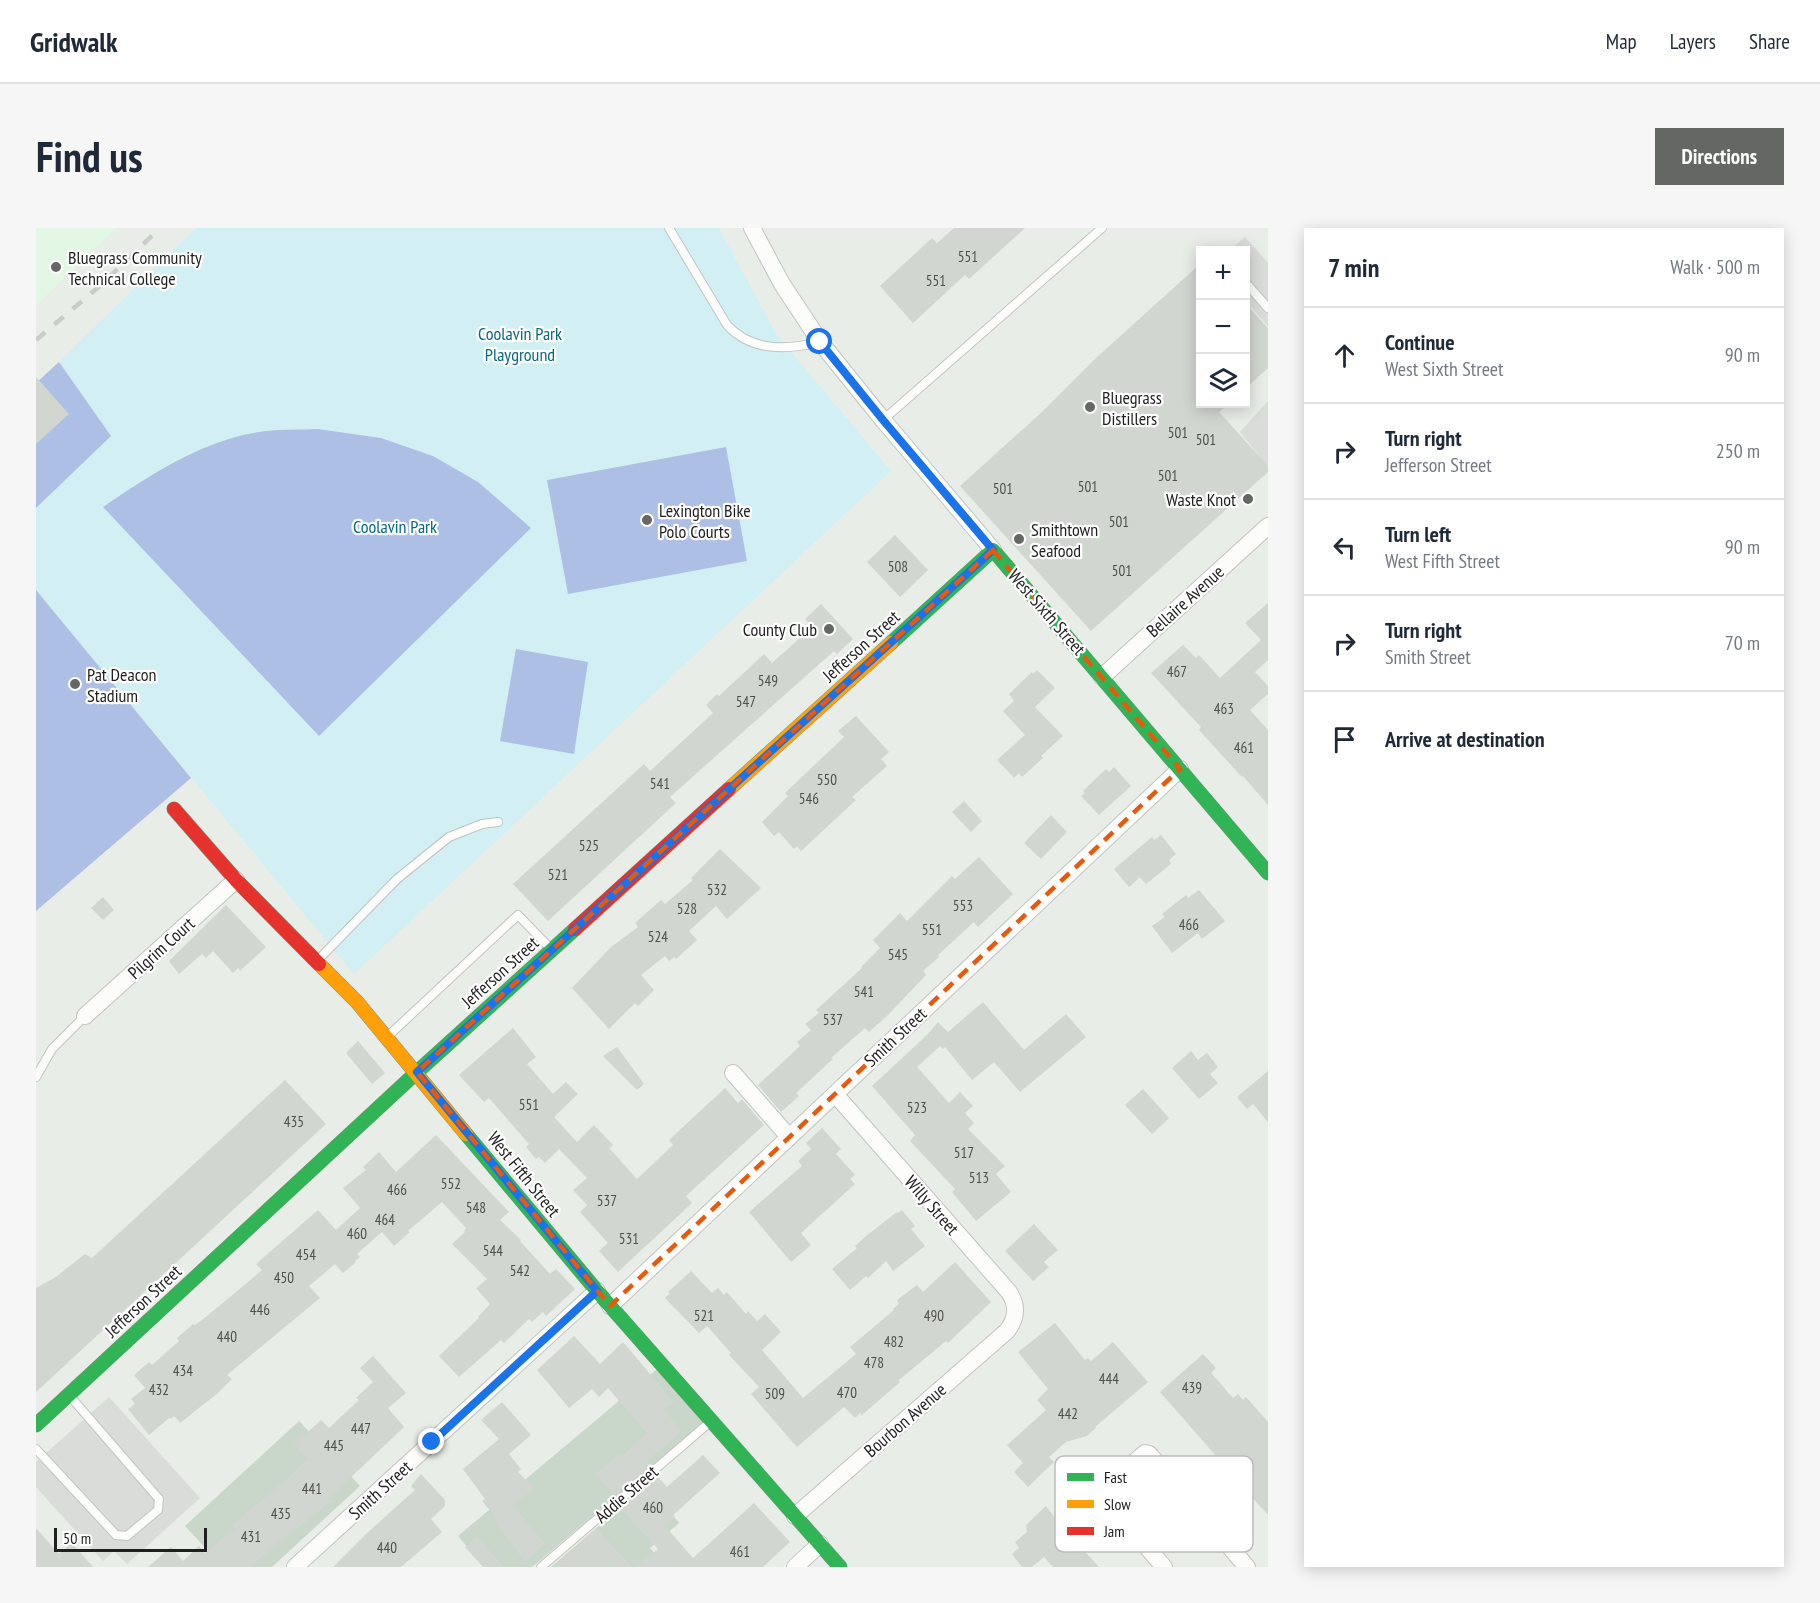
<!DOCTYPE html>
<meta charset="utf-8">
<style>
:root{--surface:#fff;--page:#f6f6f7;--text:#1f2937;--muted:#747a83;--line:#e0e1e3;--accent:#656765}
body{margin:0;font-family:"PT Sans Narrow",sans-serif;background:var(--page);color:var(--text)}
.controls{position:absolute;right:18px;top:18px;display:grid;overflow:hidden;border-radius:0px;box-shadow:0 3px 15px #0003}
.controls button{width:54px;height:54px;display:grid;place-items:center;padding:0;border:0;border-bottom:2px solid var(--line);background:var(--surface);color:var(--text);font:30px sans-serif}
.scale{position:absolute;left:18px;bottom:15px;width:153px;box-sizing:border-box;padding-left:6px;border:3px solid #1f1f1f;border-top:0;font-size:16px;line-height:21px;white-space:nowrap;color:#1f1f1f;-webkit-text-stroke:4px #fff;paint-order:stroke}
.stop{position:absolute;width:18px;height:18px;margin:-14px;border:4px solid #1a73e8;border-radius:50%;background:#fff}
.stop.end{background:#1a73e8;border-color:#fff;box-shadow:0 2px 6px #0008}
.list{margin:0;padding:0;list-style:none}
h2{display:flex;justify-content:space-between;align-items:center;height:78px;margin:0;padding:0 24px;font-size:26px}
h2 small{font-size:20px;font-weight:400;color:var(--muted)}
.list li{display:grid;grid-template-columns:39px 1fr auto;gap:18px;align-items:center;box-sizing:border-box;height:96px;padding:0 24px;border-top:2px solid var(--line)}
.list b{display:block;font-size:22px;white-space:nowrap}
.list p{margin:0;font-size:20px;white-space:nowrap;color:var(--muted)}
.list em{font-size:20px;font-style:normal;color:var(--muted)}
.icon{flex:none;width:33px;height:33px;fill:none;stroke:currentColor;stroke-width:2;stroke-linecap:round;stroke-linejoin:round}
.map{position:relative;flex:none;width:1232px;height:1339px;overflow:hidden;border-radius:0px}
header{display:flex;align-items:center;gap:36px;box-sizing:border-box;height:84px;padding:0 30px;background:var(--surface);border-bottom:2px solid var(--line)}
header strong{font-size:28px}
nav{display:flex;gap:33px;margin-inline-start:auto;font-size:21px}
.intro{display:flex;align-items:center;justify-content:space-between;box-sizing:border-box;height:144px;padding:0 36px}
h1{margin:0;font-size:42px}
.button{padding:15px 27px;border-radius:0px;background:var(--accent);color:#fff;font-size:21px;font-weight:700}
main{display:flex;gap:36px;padding:0 36px}
aside{flex:1;background:var(--surface);border-radius:0px;box-shadow:0 3px 15px #0003}
.map>svg:first-child{display:block}
.residential{fill:#dadcd9}
.education{fill:#e2f7e4}
.construction{fill:#c9d7ca}
.park{fill:#d2eff3}
.pitch{fill:#aebfe5}
.building{fill:#d2d6d0}
.lines{fill:none;stroke-linecap:round;stroke-linejoin:round}
.lane-casing{stroke:#c2c4c2;stroke-width:10}
.street-casing{stroke:#c2c4c2;stroke-width:18}
.fast-casing{stroke:#7e9883;stroke-width:15}
.slow-casing{stroke:#7e9883;stroke-width:15}
.jam-casing{stroke:#7e9883;stroke-width:15}
.lane{stroke:#fcfcfb;stroke-width:8}
.street{stroke:#fcfcfb;stroke-width:16}
.fast{stroke:#30b455;stroke-width:14}
.slow{stroke:#ff9f0a;stroke-width:14}
.jam{stroke:#e5322d;stroke-width:14}
.rail{stroke:#cacbca;stroke-width:4.5;stroke-dasharray:12 12;stroke-linecap:butt}
.route{stroke:#1a73e8;stroke-width:8}
.marked{fill:none;stroke:#e8590c;stroke-width:4.5;stroke-dasharray:12 8;stroke-linejoin:round}
.poi-dot{fill:#656765;stroke:#fff;stroke-width:2}
.labels{text-anchor:middle;dominant-baseline:central;stroke-width:4.5;stroke-linejoin:round;paint-order:stroke}
.number-label{font-size:15px;fill:#4e4f4d}
.poi-label{font-size:18px;fill:#1f1f1f;stroke:#fff;text-anchor:start}
.park-label{font-size:18px;fill:#076983;stroke:#fff}
.street-label{font-size:18px;fill:#1f1f1f;stroke:#fff}
.key{fill:#fff;stroke:#bcbcbc;stroke-width:1.5}
.key-label{font-size:16px;fill:#1f1f1f}
</style>
<header>
<strong>Gridwalk</strong>
<nav><a>Map</a><a>Layers</a><a>Share</a></nav>
</header>
<div class="intro"><h1>Find us</h1><a class="button">Directions</a></div>
<main>
<div class="map">
<svg width="1232" height="1339" viewBox="0 0 1232 1339">
<rect width="100%" height="100%" fill="#e8ede7"/>
<!-- residential -->
<g class="residential">
<path d="M1209 9 1232 35V98L1210 73V22H1194Z"/>
<path d="M1232 173V239L1204 204Z"/>
<path d="M73 1169 164 1270 91 1336 78 1323 67 1333 0 1259V1234Z"/>
</g>
<!-- education -->
<path class="education" d="M0 0H80L0 78Z"/>
<!-- construction -->
<g class="construction">
<path d="M621 1141 667 1195 496 1339H448L422 1308Z"/>
<path d="M263 1193 324 1258 236 1339H187L149 1298Z"/>
<path d="M611 1257 643 1295 614 1320 630 1339H515Z"/>
</g>
<!-- park -->
<path class="park" d="M160 0H683L740 106 855 243 318 746 0 362V280L75 208 23 134Z"/>
<!-- pitch -->
<g class="pitch">
<path d="M23 134 75 208 0 280V155Z"/>
<path d="M282 201 345 210 397 228 442 254 495 300 283 508 67 279C117 245 170 210 230 203 247 201 265 202 282 201Z"/>
<path d="M690 219 711 333 532 366 511 252Z"/>
<path d="M0 362 155 550 0 683Z"/>
<path d="M480 421 552 434 538 526 464 513Z"/>
</g>
<!-- building -->
<g class="building">
<path d="M918 0H989L933 51 929 47 877 95 844 58 896 10 901 15Z"/>
<path d="M1164 36V176H1193L1183 184 1232 238V244L1055 403 924 258 1007 183 1060 130Z"/>
<path d="M1209 75 1232 100V140L1209 161Z"/>
<path d="M0 149 33 186 0 216Z"/>
<path d="M859 307 892 342 864 369 831 334Z"/>
<path d="M1232 375V432L1219 444 1232 458V466L1214 482 1232 502V577L1207 548 1206 549 1163 502 1165 499 1115 445 1147 417 1160 430 1163 427 1184 450 1225 412 1209 395Z"/>
<path d="M785 376 817 411 801 426 798 423 634 569 640 575 512 693 477 656 608 536 614 543 677 485 670 477 681 466 683 468 728 426 736 435 776 399 769 391Z"/>
<path d="M1001 442 1019 460 999 479 1027 508 1005 528 1007 530 986 549 983 545 978 550 961 532 989 507 967 483 978 473 973 466 996 444 997 446Z"/>
<path d="M820 488 853 524 845 531 851 538 816 569 820 572 765 623 761 618 758 621 743 604 738 608 726 594 752 568 749 565 808 509 802 503Z"/>
<path d="M1078 539 1095 558 1063 587 1045 568 1049 565 1047 563 1070 541 1073 544Z"/>
<path d="M928 573 946 593 935 604 916 584Z"/>
<path d="M1015 587 1031 604 1005 631 988 615Z"/>
<path d="M1125 607 1140 626 1133 632 1135 636 1110 656 1104 649 1093 659 1078 641 1116 609 1118 612Z"/>
<path d="M684 621 725 660 691 691 680 678 653 703 661 712 640 731 638 729 633 733 629 728 605 747 618 762 602 778 599 775 573 801 536 760 575 719 602 699 599 695 625 672 629 676 657 652 655 650Z"/>
<path d="M943 629 977 666 942 699 938 694 902 727 903 729 887 743 890 747 852 787 833 804 829 800 795 830 797 831 760 865 763 868 745 884 722 857 764 818 761 814 775 802 769 796 783 785 780 782 826 740 825 739 844 720 837 712 864 685 871 693 916 648 919 651Z"/>
<path d="M1163 662 1189 693 1166 711 1162 705 1136 725 1116 698 1129 689 1126 686 1150 667 1152 670Z"/>
<path d="M67 669 78 682 67 692 55 680Z"/>
<path d="M190 677 230 719 204 743 202 740 197 745 177 723 170 730 166 726 143 746 133 733Z"/>
<path d="M947 774 988 822 1030 786 1050 809 984 864 958 834 936 852 909 819 907 821 904 818 881 839 913 875 924 864 937 878 929 885 938 895 932 901 969 938 960 946 975 964 940 993 916 964 919 961 874 913 879 907 836 858 892 806 902 794 912 804Z"/>
<path d="M477 800 500 829 491 836 517 866 530 854 542 866 518 889 541 914 558 897 577 917 573 920 601 951 637 917 633 912 689 860 702 875 706 871 728 897 650 968 656 975 582 1044 563 1023 572 1015 544 984 551 977 537 962 551 950 523 921 509 935 503 929 500 931 490 919 493 916 453 870 448 874 423 847Z"/>
<path d="M322 813 349 845 336 856 310 825Z"/>
<path d="M581 819 608 856 601 862 567 828Z"/>
<path d="M1155 823 1162 832 1171 825 1182 839 1174 846 1182 855 1163 871 1136 840Z"/>
<path d="M1232 843V894L1217 876 1211 881 1201 869Z"/>
<path d="M249 852 290 896 0 1164V1060L20 1049 49 1026 56 1030Z"/>
<path d="M1107 861 1133 890 1116 906 1089 877Z"/>
<path d="M786 900 805 921 800 926 819 947 814 951 819 956 765 1005 775 1017 755 1034 713 984 766 938 762 933 775 921 770 915Z"/>
<path d="M400 907 473 984 464 992 485 1012 484 1013 514 1046 520 1041 539 1061 510 1088 507 1084 496 1094 493 1091 468 1115 465 1112 423 1149 403 1128 443 1090 442 1089 454 1076 440 1060 451 1051 416 1016 429 1004 428 1003 430 1000 406 974 372 1003 374 1004 358 1018 346 1004 321 1026 324 1029 319 1033 320 1034 307 1045 299 1036 273 1058 284 1070 191 1147 196 1151 182 1165 144 1195 138 1188 135 1191 133 1190 113 1207 92 1181 99 1176 95 1171 109 1160 98 1147 113 1134 116 1137 143 1113 141 1110 157 1096 159 1097 171 1088 212 1054 226 1042 220 1036 282 982 300 1002 324 980 307 960 330 942 327 939 343 924 360 944Z"/>
<path d="M866 982 879 998 875 1001 889 1018 857 1043 850 1033 832 1050 830 1048 814 1062 796 1041 821 1020 819 1018 830 1008 861 984 862 985Z"/>
<path d="M998 996 1022 1022 1008 1034 1013 1039 997 1053 969 1023Z"/>
<path d="M919 1034 955 1074 912 1115 910 1113 863 1152 864 1154 826 1187 824 1185 819 1190 808 1179 761 1219 715 1166 723 1159 693 1127 695 1125 671 1098 663 1105 629 1070 634 1065 632 1064 655 1043 676 1065 682 1060 688 1067 691 1064 710 1086 712 1083 721 1093 729 1086 745 1104 726 1122 767 1170 820 1126 814 1119 858 1082 857 1081 863 1076 861 1072 881 1057 887 1064Z"/>
<path d="M1019 1095 1049 1132 1052 1130 1055 1133 1077 1114 1112 1154 1059 1199 1060 1200 1051 1208 1030 1214 1013 1229 1018 1234 992 1259 978 1244 987 1235 971 1217 1010 1182 1001 1172 1012 1161 982 1124Z"/>
<path d="M538 1108 564 1136 587 1114 638 1174 628 1182 646 1202 610 1235 613 1238 578 1268 559 1246 584 1226 586 1228 611 1205 572 1160 563 1169 556 1161 533 1180 501 1142Z"/>
<path d="M1167 1126 1180 1140 1175 1145 1197 1170 1202 1166 1207 1172 1210 1169 1232 1194V1287L1214 1267 1209 1272 1197 1258 1202 1253 1124 1164Z"/>
<path d="M337 1128 370 1165 352 1180 368 1199 310 1254 293 1271 295 1273 254 1306 253 1305 214 1339H112L135 1319 147 1333 163 1318 169 1325 199 1301 196 1297 254 1249 253 1248 272 1231 258 1216 285 1192 293 1200 323 1172 320 1170 337 1154 324 1140Z"/>
<path d="M466 1174 495 1207 473 1226 485 1241 482 1244 498 1260 478 1278 509 1316 489 1334 459 1293 461 1291 446 1273 449 1271 427 1241 463 1211 445 1192Z"/>
<path d="M667 1227 684 1245 637 1287 639 1289 629 1298 657 1330 718 1275 754 1314 727 1339H600L622 1321 584 1280 621 1248 631 1259Z"/>
<path d="M385 1246 409 1272V1278L395 1291 406 1304 365 1339H297L330 1306 379 1262 375 1258Z"/>
<path d="M1010 1278 1027 1300 1063 1339H1017L1008 1329 996 1339H986L976 1326 983 1320 979 1314 991 1304 990 1297Z"/>
<path d="M0 1300 23 1326 36 1315 57 1339H0Z"/>
<path d="M560 1300 596 1339H519L549 1311Z"/>
<path d="M441 1309 468 1339H447L429 1319Z"/>
</g>
<g class="lines">
<defs>
<g id="lane">
<path d="M633 0 691 97C716 124 751 122 785 114"/>
<path d="M1210 55 1232 80"/>
<path d="M847 192 1066 0"/>
<path d="M281 733 361 651 413 609 446 596 462 594"/>
<path d="M351 809 482 687 514 720"/>
<path d="M0 849 16 821 49 788"/>
<path d="M0 1221 80 1307 91 1308 122 1282 123 1271 33 1167"/>
<path d="M505 1339 673 1195"/>
</g>
<g id="street">
<path d="M716 0 746 56 785 115 847 192 957 322"/>
<path d="M1066 449 1232 298"/>
<path d="M49 788 200 652"/>
<path d="M697 845 753 909"/>
<path d="M574 1078 1144 541"/>
<path d="M759 1288 971 1103C981 1090 982 1078 973 1064L799 866"/>
<path d="M259 1339 561 1063"/>
<path d="M759 1339 784 1316"/>
<path d="M1128 1339 1067 1268V1261L1109 1225 1113 1226 1211 1339"/>
</g>
<g id="fast">
<path d="M855 415 957 322 1232 645"/>
<path d="M430 906 561 1063 804 1339"/>
<path d="M0 1197 381 844 539 701"/>
</g>
<g id="slow">
<path d="M693 561 855 415"/>
<path d="M283 736 321 774 430 906"/>
</g>
<g id="jam">
<path d="M138 581 200 652 283 736"/>
<path d="M539 701 693 561"/>
</g>
</defs>
<!-- lane casing -->
<use href="#lane" class="lane-casing"/>
<!-- street casing -->
<use href="#street" class="street-casing"/>
<!-- fast casing -->
<use href="#fast" class="fast-casing"/>
<!-- slow casing -->
<use href="#slow" class="slow-casing"/>
<!-- jam casing -->
<use href="#jam" class="jam-casing"/>
<!-- lane -->
<use href="#lane" class="lane"/>
<!-- street -->
<use href="#street" class="street"/>
<!-- fast -->
<use href="#fast" class="fast"/>
<!-- slow -->
<use href="#slow" class="slow"/>
<!-- jam -->
<use href="#jam" class="jam"/>
<!-- rail -->
<path class="rail" d="M0 112 65 57 124 0"/>
</g>
<g class="lines">
<!-- route -->
<path class="route" d="M396 1214 561 1063 381 844 957 322 847 192 784 114"/>
</g>
<!-- marked area -->
<path class="marked" d="M957 322 1144 541 574 1078 381 844Z"/>
<!-- markers -->
<g class="poi-dot">
<circle cx="20" cy="39" r="6"/>
<circle cx="1054" cy="179" r="6"/>
<circle cx="1212" cy="271" r="6"/>
<circle cx="611" cy="292" r="6"/>
<circle cx="983" cy="311" r="6"/>
<circle cx="793" cy="401" r="6"/>
<circle cx="39" cy="456" r="6"/>
</g>
<g class="labels">
<!-- number labels -->
<g class="number-label">
<text x="932" y="28">551</text>
<text x="900" y="52">551</text>
<text x="1142" y="204">501</text>
<text x="1170" y="211">501</text>
<text x="1132" y="247">501</text>
<text x="1052" y="258">501</text>
<text x="967" y="260">501</text>
<text x="1083" y="293">501</text>
<text x="862" y="338">508</text>
<text x="1086" y="342">501</text>
<text x="1141" y="443">467</text>
<text x="732" y="452">549</text>
<text x="710" y="473">547</text>
<text x="1188" y="480">463</text>
<text x="1208" y="519">461</text>
<text x="791" y="551">550</text>
<text x="624" y="555">541</text>
<text x="773" y="570">546</text>
<text x="553" y="617">525</text>
<text x="522" y="646">521</text>
<text x="681" y="661">532</text>
<text x="927" y="677">553</text>
<text x="651" y="680">528</text>
<text x="1153" y="696">466</text>
<text x="896" y="701">551</text>
<text x="622" y="708">524</text>
<text x="862" y="726">545</text>
<text x="828" y="763">541</text>
<text x="797" y="791">537</text>
<text x="493" y="876">551</text>
<text x="881" y="879">523</text>
<text x="258" y="893">435</text>
<text x="928" y="924">517</text>
<text x="943" y="949">513</text>
<text x="415" y="955">552</text>
<text x="361" y="961">466</text>
<text x="571" y="972">537</text>
<text x="440" y="979">548</text>
<text x="349" y="991">464</text>
<text x="321" y="1005">460</text>
<text x="593" y="1010">531</text>
<text x="457" y="1022">544</text>
<text x="270" y="1026">454</text>
<text x="484" y="1042">542</text>
<text x="248" y="1049">450</text>
<text x="224" y="1081">446</text>
<text x="668" y="1087">521</text>
<text x="898" y="1087">490</text>
<text x="191" y="1108">440</text>
<text x="858" y="1113">482</text>
<text x="838" y="1134">478</text>
<text x="147" y="1142">434</text>
<text x="1073" y="1150">444</text>
<text x="1156" y="1159">439</text>
<text x="123" y="1161">432</text>
<text x="811" y="1164">470</text>
<text x="739" y="1165">509</text>
<text x="1032" y="1185">442</text>
<text x="325" y="1200">447</text>
<text x="298" y="1217">445</text>
<text x="276" y="1260">441</text>
<text x="617" y="1279">460</text>
<text x="245" y="1285">435</text>
<text x="215" y="1308">431</text>
<text x="351" y="1319">440</text>
<text x="704" y="1323">461</text>
</g>
<!-- poi labels -->
<g class="poi-label">
<text x="32" y="29">Bluegrass Community<tspan x="32" dy="21">Technical College</tspan></text>
<text x="1066" y="169">Bluegrass<tspan x="1066" dy="21">Distillers</tspan></text>
<text x="1200" y="271" text-anchor="end">Waste Knot</text>
<text x="623" y="282">Lexington Bike<tspan x="623" dy="21">Polo Courts</tspan></text>
<text x="995" y="301">Smithtown<tspan x="995" dy="21">Seafood</tspan></text>
<text x="781" y="401" text-anchor="end">County Club</text>
<text x="51" y="446">Pat Deacon<tspan x="51" dy="21">Stadium</tspan></text>
</g>
<!-- park labels -->
<g class="park-label">
<text x="484" y="105">Coolavin Park<tspan x="484" dy="21">Playground</tspan></text>
<text x="359" y="298">Coolavin Park</text>
</g>
<!-- street labels -->
<g class="street-label">
<text transform="translate(1149 373) rotate(-42)">Bellaire Avenue</text>
<text transform="translate(1011 384) rotate(49)">West Sixth Street</text>
<text transform="translate(825 418) rotate(-42)">Jefferson Street</text>
<text transform="translate(125 720) rotate(-42)">Pilgrim Court</text>
<text transform="translate(464 744) rotate(-42)">Jefferson Street</text>
<text transform="translate(859 809) rotate(-43)">Smith Street</text>
<text transform="translate(488 946) rotate(51)">West Fifth Street</text>
<text transform="translate(896 977) rotate(49)">Willy Street</text>
<text transform="translate(107 1073) rotate(-43)">Jefferson Street</text>
<text transform="translate(869 1192) rotate(-41)">Bourbon Avenue</text>
<text transform="translate(344 1262) rotate(-42)">Smith Street</text>
<text transform="translate(590 1266) rotate(-41)">Addie Street</text>
</g>
</g>
<!-- legend -->
<rect x="1019" y="1228" width="198" height="96" rx="9" class="key"/>
<rect x="1031" y="1245" width="27" height="8" fill="#30b455"/>
<rect x="1031" y="1272" width="27" height="8" fill="#ff9f0a"/>
<rect x="1031" y="1299" width="27" height="8" fill="#e5322d"/>
<g class="key-label">
<text x="1068" y="1255">Fast</text>
<text x="1068" y="1282">Slow</text>
<text x="1068" y="1309">Jam</text>
</g>
</svg>
<div class="controls">
<button>+</button>
<button>−</button>
<button><svg class="icon" aria-label="layers" viewBox="0 0 24 24"><path d="M12 4l9 5-9 5-9-5zM3 14l9 5 9-5"/></svg></button>
</div>
<div class="scale">50 m</div>
<div class="stop" style="left:784px;top:114px"></div>
<div class="stop end" style="left:396px;top:1214px"></div>
</div>
<aside>
<h2>7 min<small>Walk · 500 m</small></h2>
<ul class="list">
<li><svg class="icon" aria-label="ahead" viewBox="0 0 24 24"><path d="M12 20V5M6 11l6-6 6 6"/></svg><div><b>Continue</b><p>West Sixth Street</p></div><em>90 m</em></li>
<li><svg class="icon" aria-label="right" viewBox="0 0 24 24"><path d="M7 20v-9h11M14 6l5 5-5 5"/></svg><div><b>Turn right</b><p>Jefferson Street</p></div><em>250 m</em></li>
<li><svg class="icon" aria-label="left" viewBox="0 0 24 24"><path d="M17 20v-9H6M10 6l-5 5 5 5"/></svg><div><b>Turn left</b><p>West Fifth Street</p></div><em>90 m</em></li>
<li><svg class="icon" aria-label="right" viewBox="0 0 24 24"><path d="M7 20v-9h11M14 6l5 5-5 5"/></svg><div><b>Turn right</b><p>Smith Street</p></div><em>70 m</em></li>
<li><svg class="icon" aria-label="arrive" viewBox="0 0 24 24"><path d="M6 21V4h12l-3 4 3 4H6"/></svg><div><b>Arrive at destination</b></div></li>
</ul>
</aside>
</main>
